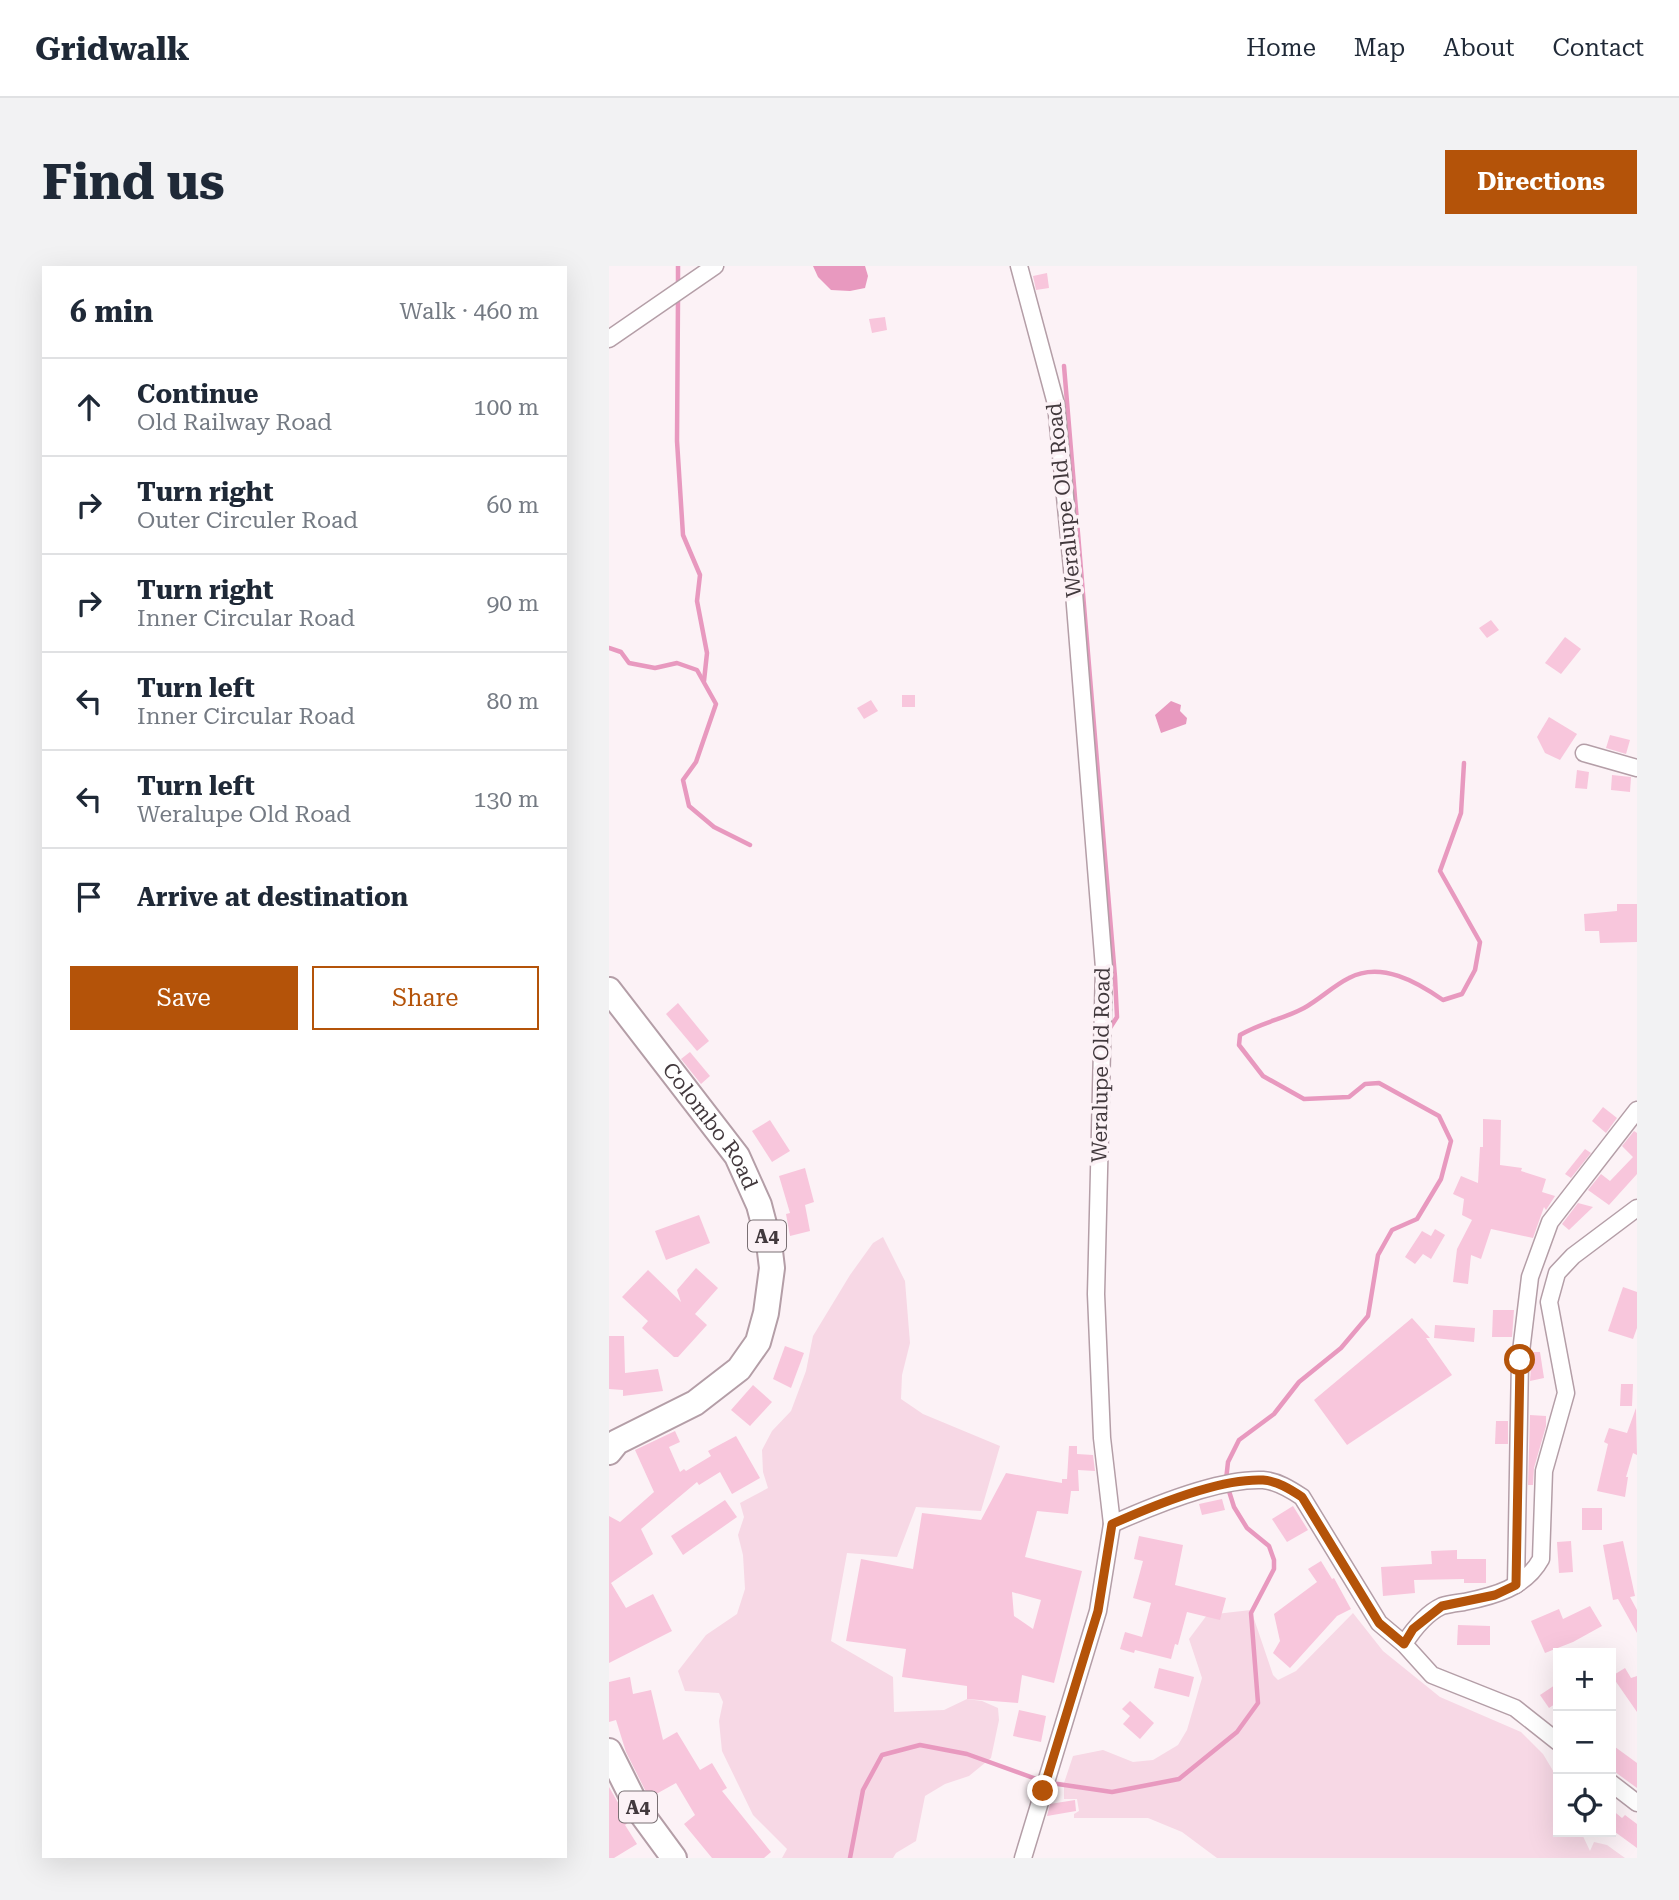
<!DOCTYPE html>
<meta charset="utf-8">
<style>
:root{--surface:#fff;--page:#f2f2f3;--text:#1f2937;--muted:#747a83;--line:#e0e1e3;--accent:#b45309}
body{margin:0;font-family:"Roboto Serif",serif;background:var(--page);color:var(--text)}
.controls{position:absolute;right:21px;bottom:21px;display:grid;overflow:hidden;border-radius:0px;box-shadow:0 7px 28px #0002}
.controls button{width:63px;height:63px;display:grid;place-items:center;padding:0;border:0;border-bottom:2px solid var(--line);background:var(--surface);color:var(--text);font:35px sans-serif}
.stop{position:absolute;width:21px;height:21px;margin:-16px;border:5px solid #b45309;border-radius:50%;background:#fff}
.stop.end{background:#b45309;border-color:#fff;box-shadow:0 2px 7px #0008}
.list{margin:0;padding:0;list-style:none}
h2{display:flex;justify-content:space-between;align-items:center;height:91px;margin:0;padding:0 28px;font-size:30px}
h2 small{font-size:23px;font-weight:400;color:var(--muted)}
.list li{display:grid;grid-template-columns:46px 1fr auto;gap:21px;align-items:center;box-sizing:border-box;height:98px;padding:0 28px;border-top:2px solid var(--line)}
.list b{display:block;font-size:26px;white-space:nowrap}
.list p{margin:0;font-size:23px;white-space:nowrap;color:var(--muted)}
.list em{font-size:23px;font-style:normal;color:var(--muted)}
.actions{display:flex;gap:14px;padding:21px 28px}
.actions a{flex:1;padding:16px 0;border:2px solid var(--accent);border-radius:0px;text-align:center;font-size:24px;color:var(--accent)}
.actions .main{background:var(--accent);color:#fff}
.icon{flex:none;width:38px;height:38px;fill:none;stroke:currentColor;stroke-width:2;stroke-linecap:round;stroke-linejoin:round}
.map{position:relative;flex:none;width:1028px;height:1592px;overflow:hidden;border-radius:0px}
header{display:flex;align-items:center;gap:42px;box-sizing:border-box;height:98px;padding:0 35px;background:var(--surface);border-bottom:2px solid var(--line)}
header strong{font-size:33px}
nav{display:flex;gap:38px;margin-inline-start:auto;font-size:24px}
.intro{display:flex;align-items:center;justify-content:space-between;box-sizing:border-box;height:168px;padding:0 42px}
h1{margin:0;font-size:49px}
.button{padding:18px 32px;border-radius:0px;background:var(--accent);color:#fff;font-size:24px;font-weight:700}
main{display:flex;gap:42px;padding:0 42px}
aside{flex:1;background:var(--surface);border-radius:0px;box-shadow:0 7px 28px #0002}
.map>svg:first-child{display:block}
.green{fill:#f7d8e5}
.water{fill:#e899bf}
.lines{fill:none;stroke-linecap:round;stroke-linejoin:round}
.stream{stroke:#e899bf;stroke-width:4.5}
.building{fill:#f8c6dc;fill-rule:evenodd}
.minor-casing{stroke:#b49ea7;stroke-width:19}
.highway-casing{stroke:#b49ea7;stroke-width:28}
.minor{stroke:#fff;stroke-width:16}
.highway{stroke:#fff;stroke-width:24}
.route{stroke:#b45309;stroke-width:9}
.labels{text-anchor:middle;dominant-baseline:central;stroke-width:7;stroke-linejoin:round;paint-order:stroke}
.shield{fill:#fcf2f6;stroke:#7a7074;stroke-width:2}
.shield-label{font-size:19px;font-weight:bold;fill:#42393d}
.street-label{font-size:21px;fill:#42393d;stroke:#fcf2f6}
</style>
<header>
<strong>Gridwalk</strong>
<nav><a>Home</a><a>Map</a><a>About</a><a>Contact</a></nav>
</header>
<div class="intro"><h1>Find us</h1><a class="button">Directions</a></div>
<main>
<aside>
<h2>6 min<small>Walk · 460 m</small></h2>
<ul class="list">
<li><svg class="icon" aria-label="ahead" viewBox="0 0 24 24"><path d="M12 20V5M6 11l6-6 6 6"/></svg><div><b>Continue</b><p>Old Railway Road</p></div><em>100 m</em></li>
<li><svg class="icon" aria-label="right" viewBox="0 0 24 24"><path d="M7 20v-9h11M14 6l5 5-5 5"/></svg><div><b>Turn right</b><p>Outer Circuler Road</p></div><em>60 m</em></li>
<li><svg class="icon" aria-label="right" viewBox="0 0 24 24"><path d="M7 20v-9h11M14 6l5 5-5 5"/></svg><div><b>Turn right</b><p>Inner Circular Road</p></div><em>90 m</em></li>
<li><svg class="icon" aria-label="left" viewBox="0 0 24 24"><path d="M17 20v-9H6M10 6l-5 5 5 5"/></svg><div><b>Turn left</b><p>Inner Circular Road</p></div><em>80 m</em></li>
<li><svg class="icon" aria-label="left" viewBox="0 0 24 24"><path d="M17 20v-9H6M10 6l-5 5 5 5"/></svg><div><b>Turn left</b><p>Weralupe Old Road</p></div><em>130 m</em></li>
<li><svg class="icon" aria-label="arrive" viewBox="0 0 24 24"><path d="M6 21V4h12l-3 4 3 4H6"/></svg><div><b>Arrive at destination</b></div></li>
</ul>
<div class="actions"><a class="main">Save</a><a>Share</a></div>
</aside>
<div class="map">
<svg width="1028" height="1592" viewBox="0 0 1028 1592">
<rect width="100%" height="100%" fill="#fcf2f6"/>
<!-- green -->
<g class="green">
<path d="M274 971 296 1015 301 1077 293 1109 292 1133 314 1148 391 1180 372 1245 307 1241 288 1291 238 1287 222 1375 284 1411 285 1446 335 1444 358 1433 373 1435 389 1442 390 1454 382 1492 360 1510 336 1518 316 1530 307 1575 287 1587 284 1592H173L178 1583 144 1549 113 1485 110 1455 114 1436 110 1427 76 1425 69 1405 97 1369 128 1348 136 1323 134 1289 129 1269 135 1251 131 1237 159 1222 154 1206 153 1184 163 1165 182 1145 197 1105 204 1070 241 1009 264 977Z"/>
<path d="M642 1344 664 1409 669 1414 687 1405 744 1347 774 1385 831 1431 912 1466 934 1488 949 1513V1566H972L981 1585 985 1576 998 1579 1016 1592H608L573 1566 539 1552H465V1548L470 1545 468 1533H455V1517L464 1490 494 1484 524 1496 544 1494 569 1479 578 1464 593 1412 580 1373 598 1349Z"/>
</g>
<!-- water -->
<g class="water">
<path d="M204 0H256L259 10 256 22 241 25 222 24 209 11Z"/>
<path d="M562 435 572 439 571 445 578 452 577 458 552 467 546 449Z"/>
</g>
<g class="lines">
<!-- stream -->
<g class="stream">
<path d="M69 20V0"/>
<path d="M69 32 68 175 74 269 91 309 88 335 98 387 95 415"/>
<path d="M455 100 506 711 508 751 499 765"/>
<path d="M0 382 12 386 20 397 46 402 68 397 88 404 107 438 87 496 74 514 80 540 105 561 141 579"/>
<path d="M617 1214 619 1196 630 1174 665 1148 690 1116 732 1082 759 1050 769 989 783 964 808 953 832 913 842 875 830 850 770 817 756 818 740 831 695 833 654 810 630 779 631 769C653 756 675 753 695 742 711 733 724 720 740 712 772 695 808 716 834 734L853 728 866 704 871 676 831 605 852 547 855 497"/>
<path d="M442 1517 503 1526 570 1513 628 1466 649 1437 642 1347 665 1303V1294L660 1280 638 1262 625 1241 619 1222"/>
<path d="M241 1592 254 1524 273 1489 311 1479 358 1488 433 1515"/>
</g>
</g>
<!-- building -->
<g class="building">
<path d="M438 7 440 22 427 24 424 10Z"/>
<path d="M276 51 278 64 263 67 260 53Z"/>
<path d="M882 354 890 364 878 372 870 362Z"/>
<path d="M956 371 972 383 952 408 936 397Z"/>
<rect x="293" y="429" width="13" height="12"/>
<path d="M262 434 269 445 255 453 248 442Z"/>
<path d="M940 451 968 468 951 494 936 487 928 471Z"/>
<path d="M1001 469 1021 474 1017 488 997 482Z"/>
<path d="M968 504 980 506 978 523 966 522Z"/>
<path d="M1003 509 1022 511 1021 526 1002 524Z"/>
<path d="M1008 638H1028V676L991 677 990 665H976L975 648 1008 645Z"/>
<path d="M69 737 100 775 88 785 57 748Z"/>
<path d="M81 786 101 810 92 818 72 793Z"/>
<path d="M994 841 1008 852 997 867 983 855Z"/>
<path d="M874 853 892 854 891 899 913 902 912 905 937 913 933 926 946 930 937 944 935 941 924 972 882 963 872 993 862 989 859 1018 844 1016 848 983 863 954 853 949 855 933 844 928 852 910 869 917 871 881H874Z"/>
<path d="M161 854 181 885 163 896 143 865Z"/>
<path d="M1025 865 1028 867V908L1000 939 979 924 992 908 1001 915 1024 891 1013 880Z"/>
<path d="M976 883 982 887 962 912 956 908Z"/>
<path d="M196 902 205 936 196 939 201 965 181 970 177 948 181 947 170 910Z"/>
<path d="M969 937 984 941 960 964 953 958Z"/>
<path d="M90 949 101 977 57 994 46 965Z"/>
<path d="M826 963 836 969 822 993 814 988 806 998 796 991 813 965 822 970Z"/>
<path d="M87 1002 109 1022 86 1048 98 1059 69 1091H65L33 1062 39 1055 13 1031 39 1004 72 1036 68 1024Z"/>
<path d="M1014 1021 1028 1026V1062L1024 1073 999 1065Z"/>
<path d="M884 1044H905L903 1071H883Z"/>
<path d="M803 1052 821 1072H817L843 1109 738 1179 705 1134Z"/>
<path d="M826 1059 866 1062 865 1076 825 1072Z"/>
<path d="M0 1070H15L16 1107 49 1103 54 1125 14 1130V1124L0 1123Z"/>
<path d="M176 1080 195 1087 182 1122 164 1113Z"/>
<path d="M923 1086H931L935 1112 921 1115Z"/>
<path d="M1012 1118H1024L1023 1140H1011Z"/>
<path d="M144 1119 163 1136 141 1160 122 1144Z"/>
<path d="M1027 1142 1028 1189 1024 1187 1017 1211H1019L1016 1231 988 1225 999 1178 995 1176 1000 1162 1018 1167Z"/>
<path d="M921 1149 937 1150V1160L925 1202 924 1219H919Z"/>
<path d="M887 1155H899V1178H886Z"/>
<path d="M66 1165 71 1176 60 1181 71 1206 75 1203 77 1205 102 1190 99 1185 127 1170 151 1212 123 1228 111 1206 90 1219 88 1216 32 1263 44 1288 2 1317 17 1342 44 1328 63 1365 0 1397V1250L11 1256 45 1226 26 1184Z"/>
<path d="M460 1180H468V1188L484 1189 486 1205 469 1204 470 1225H462L459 1248 428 1245 416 1291 473 1305 445 1417 413 1409 409 1437 358 1433V1420L293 1411 297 1383 237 1375 252 1293 304 1303 313 1247 372 1254 397 1207 453 1217V1213H458ZM403 1326 432 1334 424 1363 405 1350Z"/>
<path d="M613 1233 616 1244 593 1249 590 1238Z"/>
<path d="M116 1234 128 1251 74 1289 62 1270Z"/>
<path d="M684 1240 699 1264 678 1276 663 1253Z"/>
<rect x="973" y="1242" width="20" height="22"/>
<path d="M530 1270 574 1279 566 1319 617 1332 611 1354 578 1346 569 1379 566 1378 562 1393 526 1384 525 1387 511 1383 516 1366 533 1371 542 1337 524 1332 534 1295 525 1293Z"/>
<path d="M962 1275 964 1306 950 1307 948 1276Z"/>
<path d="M1014 1275 1026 1330 1021 1331 1028 1344V1367L1009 1333 1004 1334 994 1279Z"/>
<path d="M848 1284V1293H877V1317H855V1313L805 1314 806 1327 774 1330 772 1301 823 1298 822 1285Z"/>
<path d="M712 1295 723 1313 725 1312 742 1343 728 1350 681 1402 664 1387 671 1375 665 1348 708 1316 699 1303Z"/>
<path d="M981 1340 993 1360 964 1376 936 1387 922 1355 950 1343 954 1353Z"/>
<path d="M849 1359 881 1360V1379H848Z"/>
<path d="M550 1402 585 1411 580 1431 545 1422Z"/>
<path d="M1016 1402 1022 1412 1028 1410V1446L1003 1410Z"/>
<path d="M21 1411 24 1428 42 1424 54 1474 68 1466 91 1504 103 1497 118 1522 113 1525 162 1586 155 1592H103L75 1558 86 1549 67 1517 40 1532 17 1486 7 1454 0 1456V1416Z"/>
<path d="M949 1417V1436L940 1442 931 1429Z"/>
<path d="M521 1435 545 1457 531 1473 514 1458 521 1450 513 1443Z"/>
<path d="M410 1444 437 1450 432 1476 404 1470Z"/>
<path d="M1002 1478 1028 1497V1522L1002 1503Z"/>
<path d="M0 1521 20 1556 16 1559 28 1578 5 1592H0Z"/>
<path d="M466 1534 467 1545 438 1550 441 1538Z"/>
<path d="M1002 1543 1013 1552 1016 1549 1028 1558V1582L1002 1563Z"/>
</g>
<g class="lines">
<defs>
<g id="minor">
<path d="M410 0 447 138 463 302 495 702 487 1028 493 1172 503 1258 489 1345 414 1592"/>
<path d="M0 73 106 0"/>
<path d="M975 487 1028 502"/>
<path d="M503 1258C543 1240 610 1212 654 1214 668 1215 681 1223 693 1231L770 1357 795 1378 823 1409 906 1442 949 1476"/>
<path d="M907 1319 911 1094 921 1011 941 956 1028 844"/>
<path d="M795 1378C804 1364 818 1347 833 1340 839 1338 848 1337 855 1336 885 1330 916 1322 932 1293L935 1205 957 1127 940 1036 948 1007 964 990 1028 942"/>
<path d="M1002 1517 1028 1537"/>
</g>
<g id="highway">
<path id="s1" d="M0 724 128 890 150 939 160 977 163 1002 157 1047 149 1076 130 1103 86 1137 8 1176 0 1186"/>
<path d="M0 1485 29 1543 65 1592"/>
</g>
</defs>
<!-- minor casing -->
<use href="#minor" class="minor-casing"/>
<!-- highway casing -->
<use href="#highway" class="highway-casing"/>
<!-- minor -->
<use href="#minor" class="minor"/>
<!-- highway -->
<use href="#highway" class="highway"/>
</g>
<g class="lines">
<!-- route -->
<path class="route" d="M434 1525 489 1345 503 1258C543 1240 610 1212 654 1214 668 1215 681 1223 693 1231L770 1357 795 1378 804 1363 833 1340 886 1329 907 1319 911 1094"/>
</g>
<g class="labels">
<!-- shield labels -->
<g class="shield">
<rect x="139" y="954.5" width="38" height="31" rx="5"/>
<rect x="10" y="1525.5" width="38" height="31" rx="5"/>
</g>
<g class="shield-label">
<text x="158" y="970">A4</text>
<text x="29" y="1541">A4</text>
</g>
<!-- street labels -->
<g class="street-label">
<text transform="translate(455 234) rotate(-96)">Weralupe Old Road</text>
<text transform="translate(492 799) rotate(-89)">Weralupe Old Road</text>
<text stroke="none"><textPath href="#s1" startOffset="170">Colombo Road</textPath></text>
</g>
</g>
</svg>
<div class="controls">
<button>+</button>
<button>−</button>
<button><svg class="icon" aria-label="locate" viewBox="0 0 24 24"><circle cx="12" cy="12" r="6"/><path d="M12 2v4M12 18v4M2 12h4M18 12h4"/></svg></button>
</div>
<div class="stop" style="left:911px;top:1094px"></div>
<div class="stop end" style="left:434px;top:1525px"></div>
</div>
</main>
